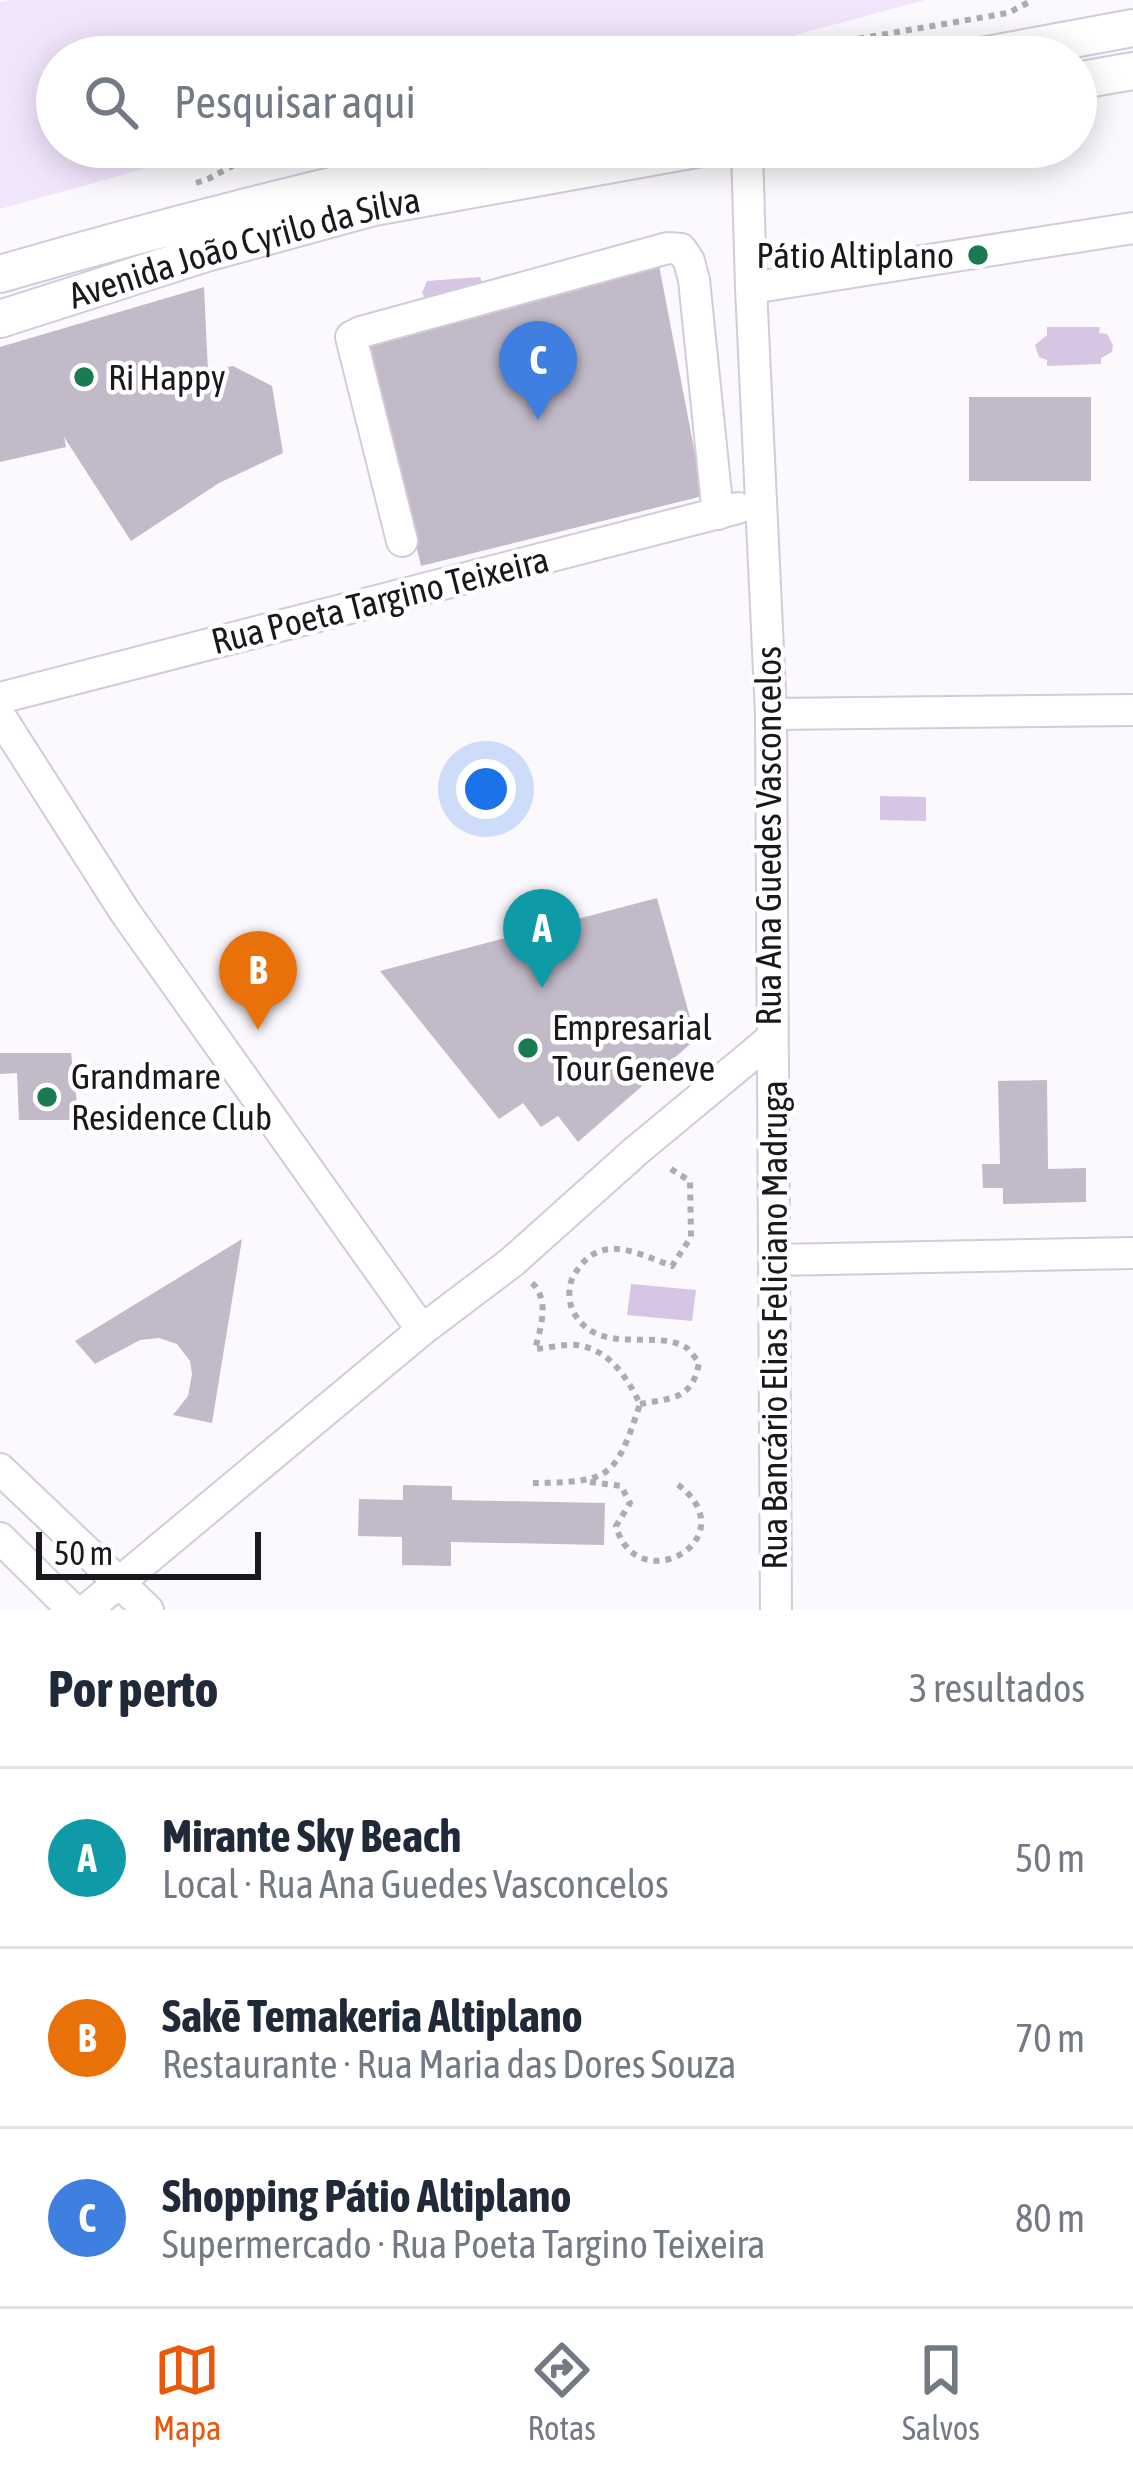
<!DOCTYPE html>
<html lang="pt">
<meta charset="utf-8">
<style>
:root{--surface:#fff;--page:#f2f2f3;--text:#1f2937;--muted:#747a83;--line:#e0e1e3;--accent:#ea580c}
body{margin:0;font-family:"Asap Condensed",sans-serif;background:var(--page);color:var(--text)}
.scale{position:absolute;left:36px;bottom:30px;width:225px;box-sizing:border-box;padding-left:12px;border:6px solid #1a181d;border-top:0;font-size:33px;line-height:42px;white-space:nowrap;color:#1a181d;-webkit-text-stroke:9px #fff;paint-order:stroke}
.you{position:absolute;left:486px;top:789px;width:42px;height:42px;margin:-30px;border:9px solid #fff;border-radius:50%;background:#1a73e8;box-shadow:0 0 0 18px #1a73e833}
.badge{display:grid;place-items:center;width:78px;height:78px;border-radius:50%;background:var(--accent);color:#fff;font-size:39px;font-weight:700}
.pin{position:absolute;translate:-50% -99px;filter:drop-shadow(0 3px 6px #0008)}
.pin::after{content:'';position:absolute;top:63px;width:42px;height:36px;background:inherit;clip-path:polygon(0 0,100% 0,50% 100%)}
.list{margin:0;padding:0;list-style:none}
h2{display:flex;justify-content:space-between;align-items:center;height:156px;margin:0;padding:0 48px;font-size:51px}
h2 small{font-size:39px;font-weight:400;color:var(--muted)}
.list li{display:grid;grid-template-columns:78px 1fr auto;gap:36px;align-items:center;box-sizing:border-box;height:180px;padding:0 48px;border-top:3px solid var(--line)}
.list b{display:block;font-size:45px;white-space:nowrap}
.list p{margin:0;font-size:39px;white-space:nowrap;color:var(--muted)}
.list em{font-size:39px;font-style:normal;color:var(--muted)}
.icon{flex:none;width:66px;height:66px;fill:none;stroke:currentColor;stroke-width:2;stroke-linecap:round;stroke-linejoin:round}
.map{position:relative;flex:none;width:1133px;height:1610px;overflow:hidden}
.search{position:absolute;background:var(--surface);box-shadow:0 6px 30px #0003;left:36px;right:36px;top:36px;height:132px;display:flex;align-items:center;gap:30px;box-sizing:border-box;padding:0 42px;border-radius:66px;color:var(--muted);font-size:45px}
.sheet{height:696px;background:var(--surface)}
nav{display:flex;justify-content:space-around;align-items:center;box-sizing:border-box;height:168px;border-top:3px solid var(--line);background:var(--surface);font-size:33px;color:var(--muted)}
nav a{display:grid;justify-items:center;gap:6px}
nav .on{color:var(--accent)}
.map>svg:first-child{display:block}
.green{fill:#f1e5fc}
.water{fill:#d6c6e3}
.building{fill:#c2bac8}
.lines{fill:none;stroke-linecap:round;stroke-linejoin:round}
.minor-casing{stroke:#d3cbd9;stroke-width:34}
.major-casing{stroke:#d3cbd9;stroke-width:40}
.path{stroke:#aeabb1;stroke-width:6;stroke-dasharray:6 6;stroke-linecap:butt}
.minor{stroke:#fff;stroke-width:30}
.major{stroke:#fff;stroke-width:36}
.poi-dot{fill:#1a7a52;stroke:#fff;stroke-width:4.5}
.labels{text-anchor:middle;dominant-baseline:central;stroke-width:9;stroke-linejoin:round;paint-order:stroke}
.street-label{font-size:36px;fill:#1a181d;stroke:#fff}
.poi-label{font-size:36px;fill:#1a181d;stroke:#fff;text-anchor:start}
</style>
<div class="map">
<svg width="1133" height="1610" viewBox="0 0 1133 1610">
<rect width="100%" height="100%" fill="#fbf8fe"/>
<!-- green -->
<path class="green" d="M13 0H925L762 44 691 57H57V147H222L0 209V2Z"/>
<!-- water -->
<g class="water">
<path d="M480 277 484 287 430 306 422 293 427 281Z"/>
<path d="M1047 327H1100L1099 333 1107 334 1113 345 1112 352 1101 358V364L1047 366V360L1039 357 1035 345 1047 335Z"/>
<path d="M880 796 926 797V821L880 820Z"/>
<path d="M631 1284 696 1290 692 1321 627 1315Z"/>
</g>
<!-- building -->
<g class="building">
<path d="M659 265 703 496 421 566 370 343Z"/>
<path d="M204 287 208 371 233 366 272 386 283 453 219 483 131 541 64 437 66 447 0 462V347Z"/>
<rect x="969" y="397" width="122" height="84"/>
<path d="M657 898 696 1039 578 1142 558 1116 541 1127 523 1103 499 1119 380 971Z"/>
<path d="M0 1053H71L79 1120H19L17 1073 0 1074Z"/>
<path d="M1047 1080 1048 1169 1086 1168V1202L1003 1204V1188H983L982 1164H1000L998 1081Z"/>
<path d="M242 1239 212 1423 173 1415 188 1396 192 1374 190 1361 177 1344 159 1338 140 1340 95 1364 75 1341Z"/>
<path d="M403 1485 452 1486V1500L605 1503 604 1545 451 1542V1566L402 1565V1537L358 1536 359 1499 403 1500Z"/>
</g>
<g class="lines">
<defs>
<g id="minor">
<path d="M747 147 751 288 771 714 776 1610"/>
<path d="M751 288 1133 228"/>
<path d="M402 541 351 337 361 332 668 248 681 249 689 261 694 280 718 514"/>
<path d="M0 698 738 508"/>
<path d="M771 714 1133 710"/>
<path d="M0 716 125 912 422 1330"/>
<path d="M776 1260 1133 1253"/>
<path d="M0 1469 148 1610"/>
<path d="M0 1538 73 1610"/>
<path d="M86 1610 422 1330 512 1262 636 1151 771 1039"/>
</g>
<g id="major">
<path d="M976 57 1133 28"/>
<path d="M1076 81 1133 71"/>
<path d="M0 274C165 226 332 184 500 147"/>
<path id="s1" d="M0 319 206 253 374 207 707 147"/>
</g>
</defs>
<!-- minor casing -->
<use href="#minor" class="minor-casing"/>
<!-- major casing -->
<use href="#major" class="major-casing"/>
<!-- path -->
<g class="path">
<path d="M752 57 1008 13 1033 0"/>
<path d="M196 183 208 179 268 147"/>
<path d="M532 1283C550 1300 541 1327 535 1349 548 1348 564 1344 576 1345 609 1349 627 1377 640 1404 615 1479 611 1482 533 1483"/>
<path d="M640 1404C672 1398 692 1400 699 1363 698 1361 689 1350 687 1348 656 1328 599 1357 574 1313 568 1303 568 1286 573 1277 598 1231 634 1252 672 1266L691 1237 690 1181 666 1166"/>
<path d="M590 1482 621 1486 630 1503 616 1526C637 1603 754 1536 673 1481"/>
</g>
<!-- minor -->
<use href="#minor" class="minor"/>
<!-- major -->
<use href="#major" class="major"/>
</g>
<!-- markers -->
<g class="poi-dot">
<circle cx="978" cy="255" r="12"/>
<circle cx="84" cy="377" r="12"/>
<circle cx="528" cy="1048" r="12"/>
<circle cx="47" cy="1097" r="12"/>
</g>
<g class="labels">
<!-- street labels -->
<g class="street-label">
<text stroke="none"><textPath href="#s1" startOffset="255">Avenida João Cyrilo da Silva</textPath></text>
<text transform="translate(380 600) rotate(-14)">Rua Poeta Targino Teixeira</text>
<text transform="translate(768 836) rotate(-90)">Rua Ana Guedes Vasconcelos</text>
<text transform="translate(774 1325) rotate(-90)">Rua Bancário Elias Feliciano Madruga</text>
</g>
<!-- poi labels -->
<g class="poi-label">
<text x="954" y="255" text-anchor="end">Pátio Altiplano</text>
<text x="108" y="377">Ri Happy</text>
<text x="552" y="1027">Empresarial<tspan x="552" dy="41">Tour Geneve</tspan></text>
<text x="71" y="1076">Grandmare<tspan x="71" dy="41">Residence Club</tspan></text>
</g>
</g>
</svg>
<div class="scale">50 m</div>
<div class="you"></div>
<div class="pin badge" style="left:542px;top:988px;background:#0f9aa8">A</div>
<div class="pin badge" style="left:258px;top:1030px;background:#e8710a">B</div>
<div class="pin badge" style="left:538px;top:420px;background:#3f7fe0">C</div>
<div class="search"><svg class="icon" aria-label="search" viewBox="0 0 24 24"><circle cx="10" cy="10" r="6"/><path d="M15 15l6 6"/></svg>Pesquisar aqui</div>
</div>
<section class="sheet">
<h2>Por perto<small>3 resultados</small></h2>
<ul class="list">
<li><span class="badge" style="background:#0f9aa8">A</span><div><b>Mirante Sky Beach</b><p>Local · Rua Ana Guedes Vasconcelos</p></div><em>50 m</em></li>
<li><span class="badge" style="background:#e8710a">B</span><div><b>Sakē Temakeria Altiplano</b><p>Restaurante · Rua Maria das Dores Souza</p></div><em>70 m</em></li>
<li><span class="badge" style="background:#3f7fe0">C</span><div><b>Shopping Pátio Altiplano</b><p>Supermercado · Rua Poeta Targino Teixeira</p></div><em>80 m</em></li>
</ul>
</section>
<nav>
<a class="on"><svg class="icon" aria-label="map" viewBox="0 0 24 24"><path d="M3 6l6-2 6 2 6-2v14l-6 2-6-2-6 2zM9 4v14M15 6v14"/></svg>Mapa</a>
<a><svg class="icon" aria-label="directions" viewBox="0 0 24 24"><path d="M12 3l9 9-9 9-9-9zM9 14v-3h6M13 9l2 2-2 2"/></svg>Rotas</a>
<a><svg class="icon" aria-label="saved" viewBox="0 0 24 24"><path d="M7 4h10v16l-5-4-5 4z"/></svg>Salvos</a>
</nav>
